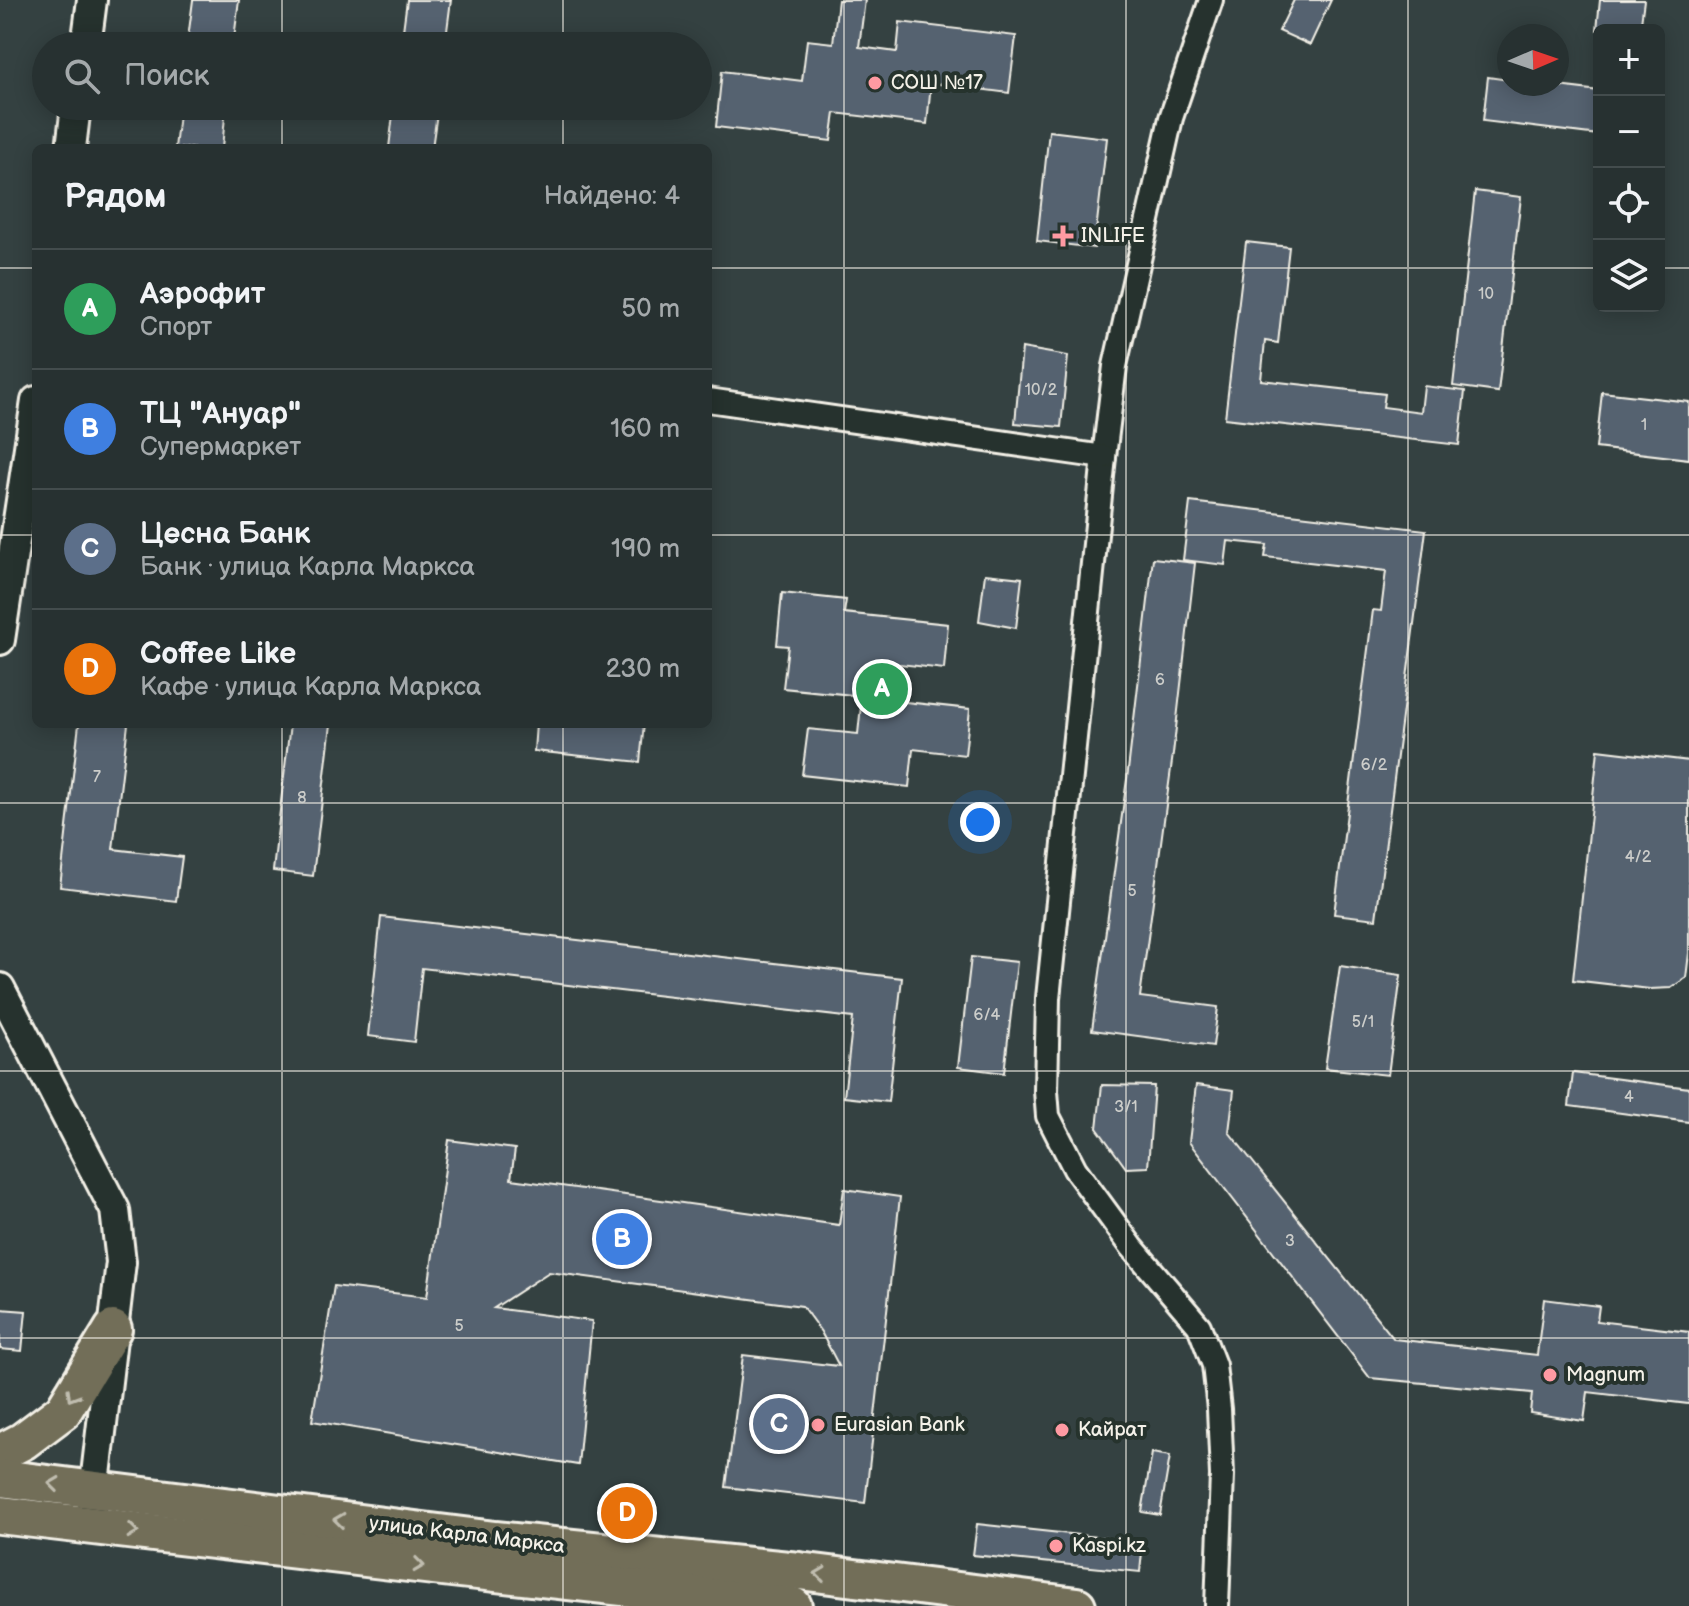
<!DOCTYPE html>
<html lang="ru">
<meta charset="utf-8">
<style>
:root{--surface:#273131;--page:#2f3939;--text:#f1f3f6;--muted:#a4a9ab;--line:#434c4d;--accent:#ff9aa2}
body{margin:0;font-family:"Balsamiq Sans",sans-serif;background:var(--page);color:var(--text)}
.controls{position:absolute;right:24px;top:24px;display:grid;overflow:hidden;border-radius:12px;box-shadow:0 4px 20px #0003}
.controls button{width:72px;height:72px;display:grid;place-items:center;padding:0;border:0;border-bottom:2px solid var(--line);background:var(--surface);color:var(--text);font:40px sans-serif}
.compass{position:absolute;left:1497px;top:24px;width:72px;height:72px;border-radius:50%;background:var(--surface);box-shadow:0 4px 20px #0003;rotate:88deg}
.you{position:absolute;left:980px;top:822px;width:28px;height:28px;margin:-20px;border:6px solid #fff;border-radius:50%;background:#1a73e8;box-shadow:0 0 0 12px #1a73e833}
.badge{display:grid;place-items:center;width:52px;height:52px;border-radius:50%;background:var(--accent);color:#fff;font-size:26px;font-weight:700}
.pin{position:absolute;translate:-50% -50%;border:4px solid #fff;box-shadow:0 2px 8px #0006}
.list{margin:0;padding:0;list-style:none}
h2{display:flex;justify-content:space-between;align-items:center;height:104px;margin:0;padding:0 32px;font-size:34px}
h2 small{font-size:26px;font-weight:400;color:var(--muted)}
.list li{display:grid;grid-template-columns:52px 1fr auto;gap:24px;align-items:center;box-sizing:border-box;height:120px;padding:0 32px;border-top:2px solid var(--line)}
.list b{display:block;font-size:30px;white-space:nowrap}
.list p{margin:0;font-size:26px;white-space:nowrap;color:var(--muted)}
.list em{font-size:26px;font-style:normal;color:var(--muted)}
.icon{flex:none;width:44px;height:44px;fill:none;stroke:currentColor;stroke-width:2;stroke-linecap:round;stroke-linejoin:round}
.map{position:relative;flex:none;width:1689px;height:1606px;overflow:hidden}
.search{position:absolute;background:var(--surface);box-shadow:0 4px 20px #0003;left:32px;top:32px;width:680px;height:88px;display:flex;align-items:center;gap:20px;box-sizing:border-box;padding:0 28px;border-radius:44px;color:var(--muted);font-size:30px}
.panel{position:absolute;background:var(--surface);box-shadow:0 4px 20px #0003;left:32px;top:144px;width:680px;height:584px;border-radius:12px}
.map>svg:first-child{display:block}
.building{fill:#54626f;stroke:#f4f1e8;stroke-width:2}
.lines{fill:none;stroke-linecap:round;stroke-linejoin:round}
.minor-casing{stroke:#f4f1e8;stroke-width:28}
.tertiary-casing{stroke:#f4f1e8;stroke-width:34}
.primary-casing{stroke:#f4f1e8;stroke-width:42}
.minor{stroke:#26332d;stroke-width:22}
.tertiary{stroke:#26332d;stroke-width:28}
.primary{stroke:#726e59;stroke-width:36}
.oneway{stroke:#c0bdaf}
.grid{fill:none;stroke:#f4f1e8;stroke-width:2;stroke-opacity:0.55}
.poi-dot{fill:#ff9aa2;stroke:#26332d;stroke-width:3}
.labels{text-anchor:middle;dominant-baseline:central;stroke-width:8;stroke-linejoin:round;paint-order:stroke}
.number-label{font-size:16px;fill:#cccdca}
.poi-label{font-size:20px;fill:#f4f1e8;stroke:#26332d;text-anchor:start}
.street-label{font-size:20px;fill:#f4f1e8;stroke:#26332d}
</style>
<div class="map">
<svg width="1689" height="1606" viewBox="0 0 1689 1606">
<rect width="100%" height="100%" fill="#344141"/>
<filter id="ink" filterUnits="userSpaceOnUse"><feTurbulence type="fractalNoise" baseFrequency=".0125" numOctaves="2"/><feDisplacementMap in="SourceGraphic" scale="16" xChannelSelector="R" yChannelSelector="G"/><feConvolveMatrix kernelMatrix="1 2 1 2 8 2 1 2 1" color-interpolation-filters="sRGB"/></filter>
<g filter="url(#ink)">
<!-- building -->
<g class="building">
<path d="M193 0H239L233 46H187Z"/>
<path d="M407 0H451L445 46H401Z"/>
<path d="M838 0H865L859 47 897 52 900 22 1016 36 1009 93 931 83 927 124 835 113 831 141 716 127 722 71 802 81 807 40 833 43Z"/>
<path d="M1294 0H1331L1310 45 1279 31Z"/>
<path d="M1600 0H1644L1640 30H1597Z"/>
<path d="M1488 77 1509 80V84H1541L1599 91V135L1483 121Z"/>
<path d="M180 106H226L222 148H175Z"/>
<path d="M394 106H438L432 148H389Z"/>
<path d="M1049 131 1107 138 1094 248 1037 241Z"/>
<path d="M1475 191 1521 197 1498 392 1453 386Z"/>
<path d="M1246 242 1289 247 1278 343 1265 341 1261 380 1385 394 1383 407 1421 412 1424 386 1465 391 1459 445 1225 418Z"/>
<path d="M1022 348 1068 356 1061 427 1015 423Z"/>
<path d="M1602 392 1689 402V459L1596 448Z"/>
<path d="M1190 502 1426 530 1376 919 1334 914 1373 610 1381 611 1386 571 1265 557 1267 545 1228 541 1225 565 1183 560Z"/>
<path d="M1153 558 1195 563 1173 754 1140 997 1218 1007 1213 1046 1092 1030 1127 779Z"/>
<path d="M985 574 1022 578 1016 628 979 621Z"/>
<path d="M782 593 846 600 844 613 948 624 944 669 891 663 887 700 970 709 965 755 913 749 909 787 802 775 808 729 858 734 862 696 783 688 788 646 777 645Z"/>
<path d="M79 724H128L113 849 182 857 176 901 60 887Z"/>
<path d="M290 724H331L313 876 273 871Z"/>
<path d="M536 724H644L640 762 534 751Z"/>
<path d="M1598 750 1689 761V953L1686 978 1671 988 1650 989 1573 980Z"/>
<path d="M381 917 902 978 888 1102 844 1097 853 1018 422 968 414 1042 368 1036Z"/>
<path d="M971 957 1017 962 1004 1073 958 1067Z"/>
<path d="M1340 966 1401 975 1388 1075 1325 1068Z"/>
<path d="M1573 1073 1689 1088V1122L1569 1106Z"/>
<path d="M1102 1085 1154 1086 1148 1167 1126 1168 1097 1128Z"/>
<path d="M1196 1085 1234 1090 1229 1132 1394 1339 1537 1355 1544 1299 1599 1306 1597 1321 1689 1332V1404L1588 1392 1584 1421 1530 1413 1532 1393 1370 1378 1189 1142Z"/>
<path d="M449 1140 515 1149 511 1179 839 1225 844 1189 900 1197 865 1503 726 1487 743 1355 839 1366 821 1332 802 1306 549 1272 494 1308 592 1321 578 1465 312 1421 334 1286 427 1297Z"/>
<path d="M0 1309 26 1311 22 1351 0 1349Z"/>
<path d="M1152 1453 1170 1456 1160 1515 1142 1512Z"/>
<path d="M977 1524 1143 1542 1140 1572 973 1555Z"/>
</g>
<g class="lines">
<defs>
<g id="minor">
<path d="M1211 0 1171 118 1115 366 1104 457 1048 998 1046 1091 1048 1116 1075 1169 1132 1247 1199 1326 1214 1365 1219 1409 1222 1475 1217 1606"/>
<path d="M708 400 1104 457"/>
</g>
<g id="tertiary">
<path d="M86 46 92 0"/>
<path d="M71 148 76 106"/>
<path d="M0 640 36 401"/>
<path d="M0 988 115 1210 121 1262 92 1509"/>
</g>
<g id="primary">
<path d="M0 1453 23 1441 63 1411 113 1329"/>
<path d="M0 1478 495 1540 799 1571 1077 1606"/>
<path d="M0 1515 451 1568 793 1606"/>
</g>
</defs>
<!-- minor casing -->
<use href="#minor" class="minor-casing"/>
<!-- tertiary casing -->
<use href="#tertiary" class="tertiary-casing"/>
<!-- primary casing -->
<use href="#primary" class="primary-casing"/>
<!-- minor -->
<use href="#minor" class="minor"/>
<!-- tertiary -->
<use href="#tertiary" class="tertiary"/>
<!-- primary -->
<use href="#primary" class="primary"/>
</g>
<!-- one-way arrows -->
<defs><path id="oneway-chevron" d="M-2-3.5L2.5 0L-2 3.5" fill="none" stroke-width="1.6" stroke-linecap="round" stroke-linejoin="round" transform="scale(2)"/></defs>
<g class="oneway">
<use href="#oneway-chevron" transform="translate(72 1396) rotate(121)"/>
<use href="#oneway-chevron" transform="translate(54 1484) rotate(-173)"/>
<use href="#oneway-chevron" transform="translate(339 1520) rotate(-173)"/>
<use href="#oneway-chevron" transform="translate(133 1531) rotate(7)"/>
<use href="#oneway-chevron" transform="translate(419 1565) rotate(7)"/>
<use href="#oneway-chevron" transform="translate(820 1574) rotate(-173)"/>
</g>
</g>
<!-- grid -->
<path class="grid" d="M282 0V46M563 0V46M844 0V1606M1126 0V1606M1408 0V1606M282 106V148M563 106V148M0 268H36M708 268H1599M1659 268H1689M0 535H36M708 535H1689M282 724V1606M563 724V1606M0 803H1689M0 1071H1689M0 1338H1689"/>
<!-- markers -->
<g class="poi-dot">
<circle cx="875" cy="83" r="8"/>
<path d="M1059 224h8v8h8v8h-8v8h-8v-8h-8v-8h8z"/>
<circle cx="1550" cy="1375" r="8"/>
<circle cx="818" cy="1425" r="8"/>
<circle cx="1062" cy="1430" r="8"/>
<circle cx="1056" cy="1546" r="8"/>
</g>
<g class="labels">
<!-- number labels -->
<g class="number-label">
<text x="1486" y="294">10</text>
<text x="1041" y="390">10/2</text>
<text x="1644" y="425">1</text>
<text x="1160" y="680">6</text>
<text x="1374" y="765">6/2</text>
<text x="97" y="777">7</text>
<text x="302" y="798">8</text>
<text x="1638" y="857">4/2</text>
<text x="1132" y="891">5</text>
<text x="987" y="1015">6/4</text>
<text x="1363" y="1022">5/1</text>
<text x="1629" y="1097">4</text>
<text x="1126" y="1107">3/1</text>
<text x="1290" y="1241">3</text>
<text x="459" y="1326">5</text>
</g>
<!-- poi labels -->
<g class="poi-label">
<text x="891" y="83">СОШ №17</text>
<text x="1081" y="236">INLIFE</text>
<text x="1566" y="1375">Magnum</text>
<text x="834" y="1425">Eurasian Bank</text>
<text x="1078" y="1430">Кайрат</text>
<text x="1072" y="1546">Kaspi.kz</text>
</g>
<!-- street labels -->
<g class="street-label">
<text transform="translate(467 1535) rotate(7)">улица Карла Маркса</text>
</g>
</g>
</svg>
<div class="controls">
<button>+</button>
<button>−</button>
<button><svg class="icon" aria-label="locate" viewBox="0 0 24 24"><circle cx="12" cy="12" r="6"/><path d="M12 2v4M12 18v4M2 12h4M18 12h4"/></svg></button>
<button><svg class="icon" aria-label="layers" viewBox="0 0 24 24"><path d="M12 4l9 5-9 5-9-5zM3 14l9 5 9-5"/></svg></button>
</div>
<svg class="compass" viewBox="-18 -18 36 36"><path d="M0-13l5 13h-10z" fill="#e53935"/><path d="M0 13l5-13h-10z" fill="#a4a9ab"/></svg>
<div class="you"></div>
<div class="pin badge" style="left:882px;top:689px;background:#2e9e5b">A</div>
<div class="pin badge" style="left:622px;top:1239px;background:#3f7fe0">B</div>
<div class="pin badge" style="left:779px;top:1424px;background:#5c6f8a">C</div>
<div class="pin badge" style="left:627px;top:1513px;background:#e8710a">D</div>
<div class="search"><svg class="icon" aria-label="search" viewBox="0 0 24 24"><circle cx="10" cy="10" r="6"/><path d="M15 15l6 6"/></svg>Поиск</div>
<section class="panel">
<h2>Рядом<small>Найдено: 4</small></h2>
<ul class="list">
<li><span class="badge" style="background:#2e9e5b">A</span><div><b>Аэрофит</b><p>Спорт</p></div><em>50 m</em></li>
<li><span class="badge" style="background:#3f7fe0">B</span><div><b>ТЦ &quot;Ануар&quot;</b><p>Супермаркет</p></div><em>160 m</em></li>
<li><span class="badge" style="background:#5c6f8a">C</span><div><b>Цесна Банк</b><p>Банк · улица Карла Маркса</p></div><em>190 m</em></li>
<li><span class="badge" style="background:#e8710a">D</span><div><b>Coffee Like</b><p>Кафе · улица Карла Маркса</p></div><em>230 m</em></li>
</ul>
</section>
</div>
